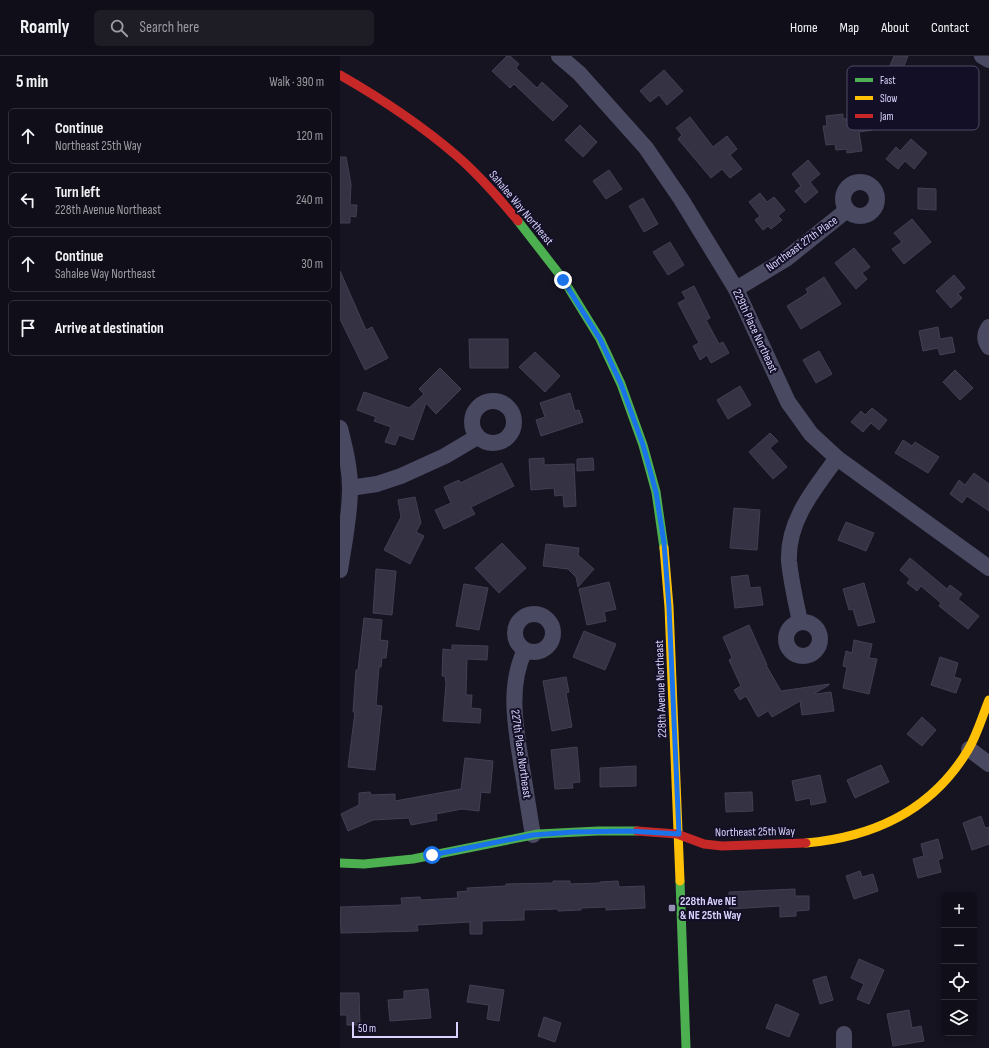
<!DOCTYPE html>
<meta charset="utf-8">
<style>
:root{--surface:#100f19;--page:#1e1d26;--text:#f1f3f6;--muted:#9c9ca2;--line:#302f38}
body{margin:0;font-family:"Sofia Sans Condensed",sans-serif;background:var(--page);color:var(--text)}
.controls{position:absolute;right:12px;bottom:12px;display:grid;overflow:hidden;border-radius:6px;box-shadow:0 2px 6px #0003}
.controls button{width:36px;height:36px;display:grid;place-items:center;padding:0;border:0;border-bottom:1px solid var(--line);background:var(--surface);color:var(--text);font:20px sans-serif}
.scale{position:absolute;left:12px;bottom:10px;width:106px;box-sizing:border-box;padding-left:4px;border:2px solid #d9d4ff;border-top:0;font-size:11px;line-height:14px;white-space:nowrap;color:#d9d4ff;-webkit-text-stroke:3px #130f26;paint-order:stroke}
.stop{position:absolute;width:12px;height:12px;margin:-9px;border:3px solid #1a73e8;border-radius:50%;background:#fff}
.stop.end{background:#1a73e8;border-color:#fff;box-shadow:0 1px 4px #0008}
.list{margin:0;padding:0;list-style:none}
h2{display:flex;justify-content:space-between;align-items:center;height:52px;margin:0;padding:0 16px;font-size:17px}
h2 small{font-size:13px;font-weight:400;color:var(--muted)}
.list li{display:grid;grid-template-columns:26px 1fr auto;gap:12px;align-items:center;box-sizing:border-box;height:56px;margin:0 8px 8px;padding:0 8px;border:1px solid var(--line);border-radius:6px}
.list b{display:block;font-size:15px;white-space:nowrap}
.list p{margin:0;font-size:13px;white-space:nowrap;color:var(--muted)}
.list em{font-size:13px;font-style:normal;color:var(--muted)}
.icon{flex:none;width:22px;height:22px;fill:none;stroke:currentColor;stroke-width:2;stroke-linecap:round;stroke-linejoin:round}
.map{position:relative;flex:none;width:649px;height:992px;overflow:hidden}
header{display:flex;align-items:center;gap:24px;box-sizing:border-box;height:56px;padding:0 20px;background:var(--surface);border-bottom:1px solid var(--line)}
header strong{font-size:19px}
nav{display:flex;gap:22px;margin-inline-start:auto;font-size:14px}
.search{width:280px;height:36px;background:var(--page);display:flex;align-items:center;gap:10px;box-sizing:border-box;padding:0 14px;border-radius:6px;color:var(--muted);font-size:15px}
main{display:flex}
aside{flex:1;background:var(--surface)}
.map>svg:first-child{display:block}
.building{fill:#343243;stroke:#433f54}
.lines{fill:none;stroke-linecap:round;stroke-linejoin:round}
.street{stroke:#4a4962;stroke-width:16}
.fast{stroke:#4caf50;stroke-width:9}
.slow{stroke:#ffc107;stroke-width:9}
.jam{stroke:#c62828;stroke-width:9}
.route{stroke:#1a73e8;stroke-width:5}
.poi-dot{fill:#9591b1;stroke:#130f26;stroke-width:1.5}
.labels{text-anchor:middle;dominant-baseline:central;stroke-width:4;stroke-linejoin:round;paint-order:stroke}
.street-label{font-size:12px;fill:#d9d4ff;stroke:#130f26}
.poi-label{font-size:12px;font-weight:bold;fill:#d9d4ff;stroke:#130f26;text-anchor:start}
.key{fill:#130f26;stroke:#4e4a67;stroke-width:1}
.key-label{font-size:11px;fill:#d9d4ff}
</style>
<header>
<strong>Roamly</strong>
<div class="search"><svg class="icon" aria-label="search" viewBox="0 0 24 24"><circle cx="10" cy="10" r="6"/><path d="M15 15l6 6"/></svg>Search here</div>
<nav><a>Home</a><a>Map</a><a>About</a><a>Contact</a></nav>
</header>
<main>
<aside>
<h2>5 min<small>Walk · 390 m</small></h2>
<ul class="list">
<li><svg class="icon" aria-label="ahead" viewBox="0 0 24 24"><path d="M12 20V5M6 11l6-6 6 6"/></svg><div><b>Continue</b><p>Northeast 25th Way</p></div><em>120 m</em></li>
<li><svg class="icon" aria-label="left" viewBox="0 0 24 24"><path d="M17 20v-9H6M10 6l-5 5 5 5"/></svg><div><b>Turn left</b><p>228th Avenue Northeast</p></div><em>240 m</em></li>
<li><svg class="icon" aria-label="ahead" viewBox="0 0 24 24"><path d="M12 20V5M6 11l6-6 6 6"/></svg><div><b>Continue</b><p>Sahalee Way Northeast</p></div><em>30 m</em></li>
<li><svg class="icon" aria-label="arrive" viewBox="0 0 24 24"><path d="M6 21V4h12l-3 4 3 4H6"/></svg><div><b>Arrive at destination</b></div></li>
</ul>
</aside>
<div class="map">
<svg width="649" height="992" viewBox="0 0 649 992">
<rect width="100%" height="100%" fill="#161421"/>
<!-- building -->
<g class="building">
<path d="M167 0H170L179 8 176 12 197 32 202 26 228 50 213 65 174 28 170 32 152 15Z"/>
<path d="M554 0H568L561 17 549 12Z"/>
<path d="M324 14 343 35 327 49 319 39 310 46 300 35Z"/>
<path d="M503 58V63L531 60 533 74 519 76 522 95 507 97V93L496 94 495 88 486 89 483 70H487L486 60Z"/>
<path d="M350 61 373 91 387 80 397 93 390 99 402 113 390 122 382 113 371 122 338 83 342 79 336 72Z"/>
<path d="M240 69 257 86 243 101 225 84Z"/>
<path d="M571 83 587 97 574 113 565 105 558 113 546 103 556 91 560 95Z"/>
<path d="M0 101H6L11 128 10 149H17L16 161 10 160V167H0Z"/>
<path d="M468 104 480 118 470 126 478 136 465 147 455 135 461 130 452 118Z"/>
<path d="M269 114 282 133 266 143 253 125Z"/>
<path d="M578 132 596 133V154L578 153Z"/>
<path d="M420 137 427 146 434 141 445 154 438 160 442 164 431 173 428 170 423 174 415 164 420 160 409 146Z"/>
<path d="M303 142 318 168 304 176 289 150Z"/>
<path d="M572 163 591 186 564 208 552 193 562 186 554 177Z"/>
<path d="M330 186 344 209 328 219 313 196Z"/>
<path d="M514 192 530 211 522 217 527 223 516 233 495 207Z"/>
<path d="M0 215 26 274 32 271 48 302 25 314 0 263Z"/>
<path d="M614 219 625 232 618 238 622 242 611 252 596 235Z"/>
<path d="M484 221 501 248 461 273 447 250 468 237 466 233Z"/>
<path d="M354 230 370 262 366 264 379 288 383 286 389 297 371 307 367 299 360 304 353 290 359 287 338 247 346 243 342 236Z"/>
<path d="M598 271 600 283 612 281 615 296 600 299 598 292 583 295 579 275Z"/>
<path d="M129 283H168V312H130Z"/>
<path d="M479 295 492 318 476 327 463 304Z"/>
<path d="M195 296 220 320 205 336 179 311Z"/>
<path d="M100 312 121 333 96 358 86 347 73 384 59 379 55 389 45 386 51 371 34 365 36 361 17 354 24 336 69 352 84 338 79 333Z"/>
<path d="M615 314 633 332 620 344 603 326Z"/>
<path d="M400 330 411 349 388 363 377 344Z"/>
<path d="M230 337 235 355 239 354 243 366 201 380 196 364 205 361 200 347Z"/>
<path d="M532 352 547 364 539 374 531 367 523 376 511 366 521 355 525 359Z"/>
<path d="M430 377 438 385 430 392 447 411 433 423 409 396Z"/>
<path d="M563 384 572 390 575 386 599 401 588 417 555 397Z"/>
<path d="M204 402V409L234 408 236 450 224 451 223 439 215 440 214 432 191 434 189 403Z"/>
<path d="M253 402 254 414 237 415V403Z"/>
<path d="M162 407 174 430 131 451 135 458 104 473 95 454 111 447 104 431 119 424 120 427Z"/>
<path d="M634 417 649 428V455L627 440 622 447 610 438 619 424 625 429Z"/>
<path d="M75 441 81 467 76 476 84 480 70 508 44 494 61 461 58 444Z"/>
<path d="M394 452 420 454 417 494 390 492Z"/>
<path d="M506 466 534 477 526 495 498 484Z"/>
<path d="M162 487 186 512 159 537 135 512Z"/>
<path d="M206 488 239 492 238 499 254 513 238 531 236 521 228 513 203 510Z"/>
<path d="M570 502 607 533 610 529 622 538 618 543 639 560 628 573 599 550 601 547 581 530 577 535 567 527 570 523 560 514Z"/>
<path d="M36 513 56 515 52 559 33 557Z"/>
<path d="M408 519 410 532 420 531 423 549 395 552 391 521Z"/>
<path d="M269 526 276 553 264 556 266 565 247 569 239 533Z"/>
<path d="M524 527 535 566 518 570 513 553 509 554 503 533Z"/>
<path d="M124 528 148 532 139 574 116 570Z"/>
<path d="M24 562 42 564 40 584 48 585 46 602H42L41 611H39L36 649 42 650 35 714 8 711 15 656H13L16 614H18Z"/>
<path d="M409 569 427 609H426L441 635 489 628V629L475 637 476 638 491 636 494 655 462 659 460 645 432 661 428 655 418 661 406 640 400 644 394 634 401 630 389 604 392 602 383 581Z"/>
<path d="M244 575 276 588 265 614 233 601Z"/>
<path d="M514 584 532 588 529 602 537 603 529 638 503 632 507 611 503 610 506 595 512 597Z"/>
<path d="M112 589 148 590 147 604 127 603 126 639H132L131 652 141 653 140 667 103 665 106 627 105 620H102L103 593 112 594Z"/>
<path d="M600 601 618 607 614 621 621 623 616 637 591 629Z"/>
<path d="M226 621 229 636 226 637 232 671 212 675 203 625Z"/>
<path d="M582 661 596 674 582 690 567 678Z"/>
<path d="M237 691 240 726 232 727 233 732 215 733 211 694Z"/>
<path d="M125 702 153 705 150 737 141 736 139 755 122 753 96 758 97 764 71 769 69 762 33 764 8 775 1 758 19 749V737L30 736 31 739 55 738V745L121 733Z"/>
<path d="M541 709 549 726 515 742 507 724Z"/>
<path d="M296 710V730L260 731V712Z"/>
<path d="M480 719 486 746 471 749 470 742 456 745 452 725Z"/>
<path d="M412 736 413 755 386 756 385 737Z"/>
<path d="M641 760 645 772 649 771V788L632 794 623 767Z"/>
<path d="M598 783 603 802 598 804 601 816 578 822 573 803 584 800 581 788Z"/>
<path d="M520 815 522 821 533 818 538 835 514 843 506 820Z"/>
<path d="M213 825H230V828L260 827V826L278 825 279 831 304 830 305 852 266 854V851L241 852V854L218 855V853L184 854V864L142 865V878H130V866L77 869 78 875 1 877 0 851 62 849 61 842 80 841 81 844 118 842 117 836 128 835 127 832 166 830V828L213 827Z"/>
<path d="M455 833V840H469V854L456 855V860L440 861V850L390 853 389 836Z"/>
<path d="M519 903 544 914 529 948 517 943 524 928 511 922Z"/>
<path d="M486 920 493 944 480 948 473 924Z"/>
<path d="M130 929 164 934 159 965 147 963 149 949 127 946Z"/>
<path d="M88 933 91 962 50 965 48 944 64 943V935Z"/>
<path d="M0 937H19L20 969H7V959H0Z"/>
<path d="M436 948 459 958 449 981 426 972Z"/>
<path d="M569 954 572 972 581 970 584 985 553 990 547 958Z"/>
<path d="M204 961 221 967 215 986 198 980Z"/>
</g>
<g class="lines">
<!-- street -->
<g class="street">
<path d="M219 0 239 17 306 92 341 143 396 233 448 346 471 378 497 402 649 512"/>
<path d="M642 0 649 4"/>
<circle cx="520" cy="143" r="17"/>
<path d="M396 233 446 203 507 154"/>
<path d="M649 271C644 278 644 284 649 291"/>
<circle cx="153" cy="366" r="21"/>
<path d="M0 372C5 392 10 412 10 432 10 460 4 488 0 514"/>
<path d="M10 432 37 428 61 420 105 400 137 381"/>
<circle cx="194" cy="577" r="19"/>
<circle cx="463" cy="583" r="17"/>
<path d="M460 566C456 546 451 526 449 505 447 465 475 432 497 402"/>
<path d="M185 594C167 631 176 673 182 712 186 735 189 757 193 779"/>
<path d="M629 693 649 708"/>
<path d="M504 992V978"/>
</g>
<!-- fast -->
<g class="fast">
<path d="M178 165 223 223 260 283 281 328 303 389 316 436 324 492"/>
<path d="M0 807 24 808 73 803 198 778 258 775H297"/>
<path d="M340 825 346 992"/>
</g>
<!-- slow -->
<g class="slow">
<path d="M324 492 329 551 340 825"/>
<path d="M466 787C534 781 592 754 628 694 637 679 642 661 649 644"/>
</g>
<!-- jam -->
<g class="jam">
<path d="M0 19C42 43 81 69 117 100 139 119 159 142 178 165"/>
<path d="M297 775 337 778 364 788 382 790 466 787"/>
</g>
</g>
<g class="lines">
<!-- route -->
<path class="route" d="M92 799 193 779 234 776 289 775 339 778 329 551 324 487 316 436 303 389 281 328 260 283 223 224"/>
</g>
<!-- markers -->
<rect class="poi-dot" x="328" y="848" width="8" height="8" rx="2"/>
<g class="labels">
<!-- street labels -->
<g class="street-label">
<text transform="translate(181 152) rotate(50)">Sahalee Way Northeast</text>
<text transform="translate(462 188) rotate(-36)">Northeast 27th Place</text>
<text transform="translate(415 275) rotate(65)">229th Place Northeast</text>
<text transform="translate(321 633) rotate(-92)">228th Avenue Northeast</text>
<text transform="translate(181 698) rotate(82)">227th Place Northeast</text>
<text transform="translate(415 776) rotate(-1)">Northeast 25th Way</text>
</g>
<!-- poi labels -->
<g class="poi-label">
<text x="340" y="845">228th Ave NE<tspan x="340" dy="14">&amp; NE 25th Way</tspan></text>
</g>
</g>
<!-- legend -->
<rect x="507" y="10" width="132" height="64" rx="6" class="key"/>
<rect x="515" y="22" width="18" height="4" fill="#4caf50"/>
<rect x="515" y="40" width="18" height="4" fill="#ffc107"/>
<rect x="515" y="58" width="18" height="4" fill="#c62828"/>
<g class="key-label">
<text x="540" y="28">Fast</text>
<text x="540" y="46">Slow</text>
<text x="540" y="64">Jam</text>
</g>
</svg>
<div class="controls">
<button>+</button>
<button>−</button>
<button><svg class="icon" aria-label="locate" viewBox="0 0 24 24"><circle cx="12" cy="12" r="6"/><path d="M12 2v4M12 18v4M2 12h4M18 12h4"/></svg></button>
<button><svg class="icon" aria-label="layers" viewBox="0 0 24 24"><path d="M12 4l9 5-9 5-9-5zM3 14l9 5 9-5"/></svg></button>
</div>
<div class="scale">50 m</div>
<div class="stop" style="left:92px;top:799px"></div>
<div class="stop end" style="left:223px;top:224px"></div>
</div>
</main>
